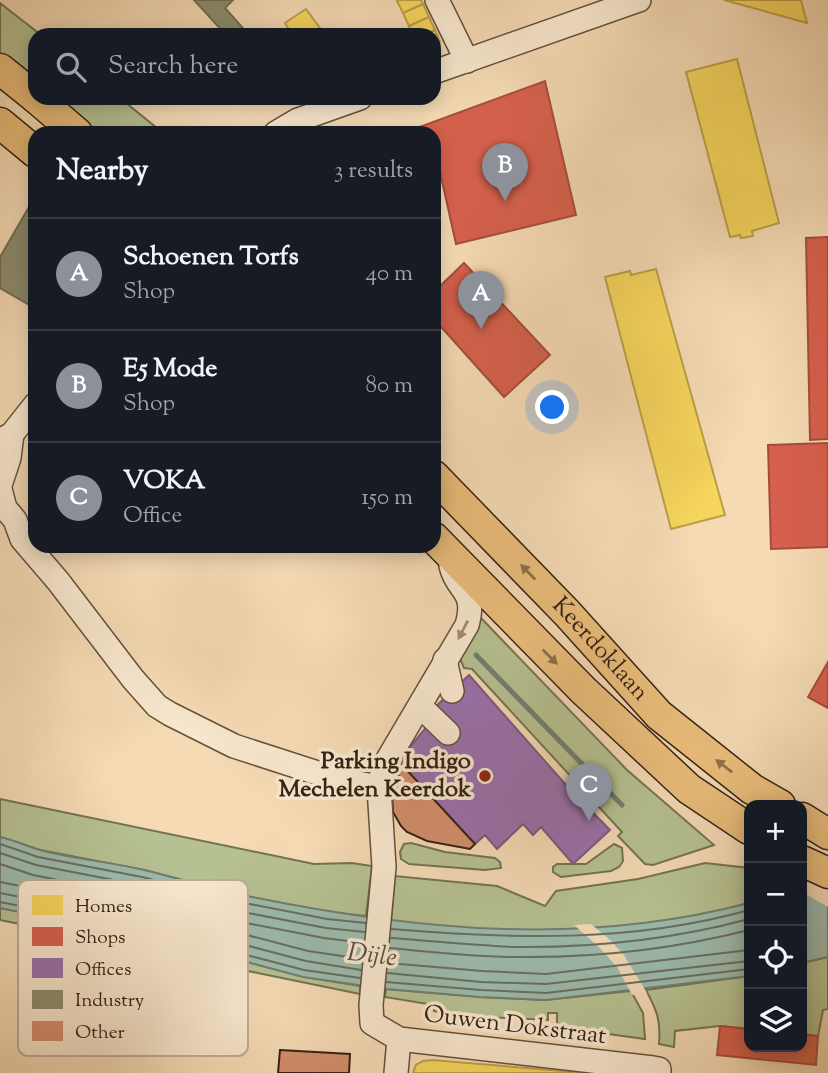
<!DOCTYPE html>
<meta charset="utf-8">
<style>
:root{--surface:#171b24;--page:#20242c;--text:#f1f3f6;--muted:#9ea1a6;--line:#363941;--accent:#8c9099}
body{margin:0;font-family:"Sorts Mill Goudy",serif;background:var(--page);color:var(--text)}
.controls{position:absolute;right:21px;bottom:21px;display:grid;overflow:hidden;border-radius:14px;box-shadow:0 4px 18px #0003}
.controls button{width:63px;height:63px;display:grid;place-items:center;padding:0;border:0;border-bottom:2px solid var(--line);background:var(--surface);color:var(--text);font:35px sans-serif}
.you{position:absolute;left:553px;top:408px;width:24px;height:24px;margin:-18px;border:5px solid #fff;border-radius:50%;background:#1a73e8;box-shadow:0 0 0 10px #1a73e833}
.badge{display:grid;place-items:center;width:46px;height:46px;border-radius:50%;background:var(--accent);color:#fff;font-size:23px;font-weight:700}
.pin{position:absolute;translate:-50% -58px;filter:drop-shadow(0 2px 4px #0008)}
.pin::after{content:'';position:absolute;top:37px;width:24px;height:21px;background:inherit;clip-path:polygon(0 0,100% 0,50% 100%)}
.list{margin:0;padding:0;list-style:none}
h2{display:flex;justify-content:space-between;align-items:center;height:91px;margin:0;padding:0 28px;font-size:30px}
h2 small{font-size:23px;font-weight:400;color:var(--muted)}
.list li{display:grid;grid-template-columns:46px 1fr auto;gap:21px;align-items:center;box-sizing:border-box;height:112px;padding:0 28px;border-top:2px solid var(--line)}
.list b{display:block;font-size:26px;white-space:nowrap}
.list p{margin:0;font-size:23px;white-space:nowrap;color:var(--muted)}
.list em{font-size:23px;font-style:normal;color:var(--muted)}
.icon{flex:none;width:38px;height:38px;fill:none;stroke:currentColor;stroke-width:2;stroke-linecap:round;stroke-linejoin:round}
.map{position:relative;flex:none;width:828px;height:1073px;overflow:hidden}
.search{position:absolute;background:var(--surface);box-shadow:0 4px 18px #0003;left:28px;top:28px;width:413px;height:77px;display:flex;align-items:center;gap:18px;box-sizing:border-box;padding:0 24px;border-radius:21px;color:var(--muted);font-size:26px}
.panel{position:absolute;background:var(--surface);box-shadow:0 4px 18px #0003;left:28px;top:126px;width:413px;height:427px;border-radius:21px}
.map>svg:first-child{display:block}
.green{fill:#b6c191;stroke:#747254;stroke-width:2}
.water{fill:#9cbbad;stroke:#727e71;stroke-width:2}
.pier{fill:#f5dab4}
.homes{fill:#f6d55c;stroke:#bc9f47;stroke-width:2}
.shops{fill:#d6604d;stroke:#a54d3c;stroke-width:2}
.offices{fill:#9970ab;stroke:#7a597e;stroke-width:2}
.industry{fill:#8c8c6e;stroke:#716c54;stroke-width:2}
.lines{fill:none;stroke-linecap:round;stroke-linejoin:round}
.shore{stroke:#686e62;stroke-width:2}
.stream{stroke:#727e71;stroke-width:5}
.building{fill:#d38e6c;stroke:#332216;stroke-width:2}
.minor-casing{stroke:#64503e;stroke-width:26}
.major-casing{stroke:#332216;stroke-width:33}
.minor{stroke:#f8e7ce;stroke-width:23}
.major{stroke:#eabd7a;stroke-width:30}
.oneway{fill:#8e7048}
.oneway2{fill:#9f8e7b}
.poi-dot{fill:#8f2418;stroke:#f8e7ce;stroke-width:2.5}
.labels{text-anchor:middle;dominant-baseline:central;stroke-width:7;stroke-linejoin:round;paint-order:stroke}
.street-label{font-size:24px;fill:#332216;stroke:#f8e7ce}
.poi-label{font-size:24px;font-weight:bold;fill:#332216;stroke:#f8e7ce;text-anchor:end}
.water-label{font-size:26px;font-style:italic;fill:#525043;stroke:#f8e7ce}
.key{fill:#f8e7ce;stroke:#bdac97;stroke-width:2}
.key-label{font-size:19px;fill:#332216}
</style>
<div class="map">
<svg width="828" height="1073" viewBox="0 0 828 1073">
<rect width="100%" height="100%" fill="#f5dab4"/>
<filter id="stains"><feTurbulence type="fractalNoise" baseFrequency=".00286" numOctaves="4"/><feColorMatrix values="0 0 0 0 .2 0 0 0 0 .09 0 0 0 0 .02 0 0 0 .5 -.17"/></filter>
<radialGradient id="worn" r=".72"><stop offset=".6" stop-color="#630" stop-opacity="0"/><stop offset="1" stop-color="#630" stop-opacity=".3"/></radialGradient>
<!-- green -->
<g class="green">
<path d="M0 3 41 35H35V86L0 58Z"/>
<path d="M50 98H120L163 133H94Z"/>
<path d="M481 618 627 770 714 845 653 865 645 864 618 836 622 832 472 669 464 668 459 656Z"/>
<path d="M0 799 314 864 352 863 372 866 366 916 328 912 246 896 144 870 40 850 0 837Z"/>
<path d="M411 843 445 852 495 858 500 862 501 868 485 870 409 864 401 859 400 852 404 844Z"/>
<path d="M614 844 622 848 623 861 619 867 611 871 561 877 553 872V867L557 864H586Z"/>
<path d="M705 863 749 868V903C674 923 593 933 515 931 473 930 432 925 391 922L395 876 497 886 545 906 556 891 638 879Z"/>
<path d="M0 908 180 944 305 977 360 986V994L0 920Z"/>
<path d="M828 957V1009L823 1010 818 1036 802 1034V963Z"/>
<path d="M749 976V1029L720 1026 675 1031 674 1047 659 1044C661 1020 657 1011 646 990Z"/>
<path d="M386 989 480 997 545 1000 631 991 643 1013 645 1039 557 1027V1013H548V1020L486 1017 434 1011V1005L385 997Z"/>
</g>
<!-- water -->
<g class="water">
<path d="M0 837C14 840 27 846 40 850 74 859 110 862 144 870 178 878 212 890 247 896 415 930 581 947 749 903V976L546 1000 480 997 386 989 303 977 180 944 0 908Z"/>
<path d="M828 877V957L802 963V883Z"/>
</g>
<!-- pier -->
<g class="pier">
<path d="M828 876V907L802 892V883Z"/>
<path d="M591 924 610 940 624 955 647 993 632 995 617 967 600 948 574 925Z"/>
</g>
<!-- homes -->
<g class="homes">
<path d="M399 0H421L423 4 403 13 397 1Z"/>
<path d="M724 0H801L807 23Z"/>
<path d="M423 4 429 17 409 26 403 13Z"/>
<path d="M306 9 325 35H278L288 28 285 23Z"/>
<path d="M429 17 435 30 424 35H413L409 26Z"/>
<path d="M435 30 440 42 434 45V35H424Z"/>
<path d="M737 59 779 223 752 231 753 236 741 238 740 235 730 237 686 72Z"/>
<path d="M656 269 725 515 671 529 605 277 630 271 631 275Z"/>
<path d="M423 1061 432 1060 586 1073H413L416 1065Z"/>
</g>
<!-- shops -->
<g class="shops">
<path d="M545 81 576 215 456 244 440 172 434 173V133H412L411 130Z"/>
<path d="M828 237V439L810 440 806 238Z"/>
<path d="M464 263 550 355 504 397 434 319V292Z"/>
<path d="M828 443V547L771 549 768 445Z"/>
<path d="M828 662V708L808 697Z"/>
<path d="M720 1026 749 1029V1047H802V1034L818 1036 816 1065 717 1055Z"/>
</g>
<!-- offices -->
<path class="offices" d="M469 675 566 785 610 830 573 864 541 827 533 835 523 824 497 849 485 835 475 844 398 761 430 723 433 709Z"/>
<!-- industry -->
<g class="industry">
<path d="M194 0H233L225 8 249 35H226Z"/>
<path d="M29 207 35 211V299L31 306 0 288V257Z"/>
</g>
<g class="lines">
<!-- shore -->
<g class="shore">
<path d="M0 844 38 857 142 877 245 903 327 919 366 923"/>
<path d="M0 853 36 865 140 885 243 912 326 928 365 932"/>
<path d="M0 864 33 875 138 896 241 922 324 938 364 943"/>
<path d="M0 882 186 919 308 951 362 959"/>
<path d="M0 893 184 929 306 961 361 970"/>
<path d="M0 902 182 938 304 970 360 978"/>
<path d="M391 929C512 939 632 943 749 910"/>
<path d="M391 938C432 941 473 945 514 947 593 948 674 939 749 919"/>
<path d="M390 948C432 952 475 957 517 957 595 958 674 949 749 930"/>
<path d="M388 963 482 971 546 974 749 950"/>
<path d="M387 973 481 982 546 984 749 961"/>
<path d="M386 982 481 990 546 993 749 969"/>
</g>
<!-- stream -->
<path class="stream" d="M476 655 622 805"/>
</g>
<!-- building -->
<g class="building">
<path d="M404 767 475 844 470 849 427 841 407 832 401 826 393 812 392 795 398 776Z"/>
<path d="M280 1050 350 1054 349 1073H278Z"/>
</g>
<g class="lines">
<defs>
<g id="minor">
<path d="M437 0 467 61"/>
<path d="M434 72 639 0"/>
<path d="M276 133 298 120 360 98"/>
<path d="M1 440 12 434 35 405"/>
<path d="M0 485 9 458 12 434"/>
<path d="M0 489 5 508 15 520 22 539 58 581 133 679 157 706 170 714 234 746 336 779 379 787"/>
<path d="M451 566C457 592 477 589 467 625L388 759 381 777 379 787 384 867 371 1005 372 1023 399 1039 653 1068 659 1069V1073"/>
<path d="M445 660 452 691"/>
<path d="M420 706 448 733"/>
<path d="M396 1073 399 1039"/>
</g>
<g id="major">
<path d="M0 69 35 97"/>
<path d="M36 98 77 133"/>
<path d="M0 123 35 152"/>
<path id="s1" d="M434 476 567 613 659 715 752 789 780 805"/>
<path d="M434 538 583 690 689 789 749 829"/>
<path d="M802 818 828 834"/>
<path d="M802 861 828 873"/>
</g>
</defs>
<!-- minor casing -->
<use href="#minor" class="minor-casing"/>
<!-- major casing -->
<use href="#major" class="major-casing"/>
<!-- minor -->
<use href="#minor" class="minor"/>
<!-- major -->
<use href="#major" class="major"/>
</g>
<!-- one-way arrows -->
<defs><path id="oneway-solid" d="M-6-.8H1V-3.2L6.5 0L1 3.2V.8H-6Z" transform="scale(1.75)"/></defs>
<g class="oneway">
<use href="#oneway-solid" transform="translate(528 572) rotate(-134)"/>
<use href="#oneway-solid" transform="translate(550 657) rotate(45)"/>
<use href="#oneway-solid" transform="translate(724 766) rotate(-142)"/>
</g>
<use class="oneway2" href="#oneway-solid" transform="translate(463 630) rotate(117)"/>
<!-- markers -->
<circle class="poi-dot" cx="485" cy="776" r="7"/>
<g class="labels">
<!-- street labels -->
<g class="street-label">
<text stroke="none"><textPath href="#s1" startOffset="240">Keerdoklaan</textPath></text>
<text transform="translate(515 1026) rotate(7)">Ouwen Dokstraat</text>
</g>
<!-- poi labels -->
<g class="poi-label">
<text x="471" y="762">Parking Indigo<tspan x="471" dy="28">Mechelen Keerdok</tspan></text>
</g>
<!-- water labels -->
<g class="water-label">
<text transform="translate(372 956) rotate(7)">Dijle</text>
</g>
</g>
<!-- legend -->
<rect x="18" y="880" width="230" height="176" rx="10" class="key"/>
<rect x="32" y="895" width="31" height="20" fill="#f6d55c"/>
<rect x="32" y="927" width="31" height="19" fill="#d6604d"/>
<rect x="32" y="958" width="31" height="20" fill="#9970ab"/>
<rect x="32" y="990" width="31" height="19" fill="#8c8c6e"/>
<rect x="32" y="1021" width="31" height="20" fill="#d38e6c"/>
<g class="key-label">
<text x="75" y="912">Homes</text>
<text x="75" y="943">Shops</text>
<text x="75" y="975">Offices</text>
<text x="75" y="1006">Industry</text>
<text x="75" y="1038">Other</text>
</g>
<rect width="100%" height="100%" filter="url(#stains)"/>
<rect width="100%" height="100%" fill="url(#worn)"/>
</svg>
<div class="controls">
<button>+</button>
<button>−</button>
<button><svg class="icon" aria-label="locate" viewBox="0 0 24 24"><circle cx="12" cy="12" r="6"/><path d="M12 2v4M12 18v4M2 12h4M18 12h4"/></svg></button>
<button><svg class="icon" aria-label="layers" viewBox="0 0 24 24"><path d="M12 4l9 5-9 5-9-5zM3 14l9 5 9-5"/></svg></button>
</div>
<div class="you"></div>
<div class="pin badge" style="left:481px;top:329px">A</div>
<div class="pin badge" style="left:505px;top:201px">B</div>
<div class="pin badge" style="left:589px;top:821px">C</div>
<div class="search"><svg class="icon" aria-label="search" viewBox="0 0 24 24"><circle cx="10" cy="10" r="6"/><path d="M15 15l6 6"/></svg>Search here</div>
<section class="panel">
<h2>Nearby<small>3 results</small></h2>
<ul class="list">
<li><span class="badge">A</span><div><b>Schoenen Torfs</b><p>Shop</p></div><em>40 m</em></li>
<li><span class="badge">B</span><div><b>E5 Mode</b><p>Shop</p></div><em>80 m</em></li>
<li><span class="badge">C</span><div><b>VOKA</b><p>Office</p></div><em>150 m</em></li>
</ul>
</section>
</div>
